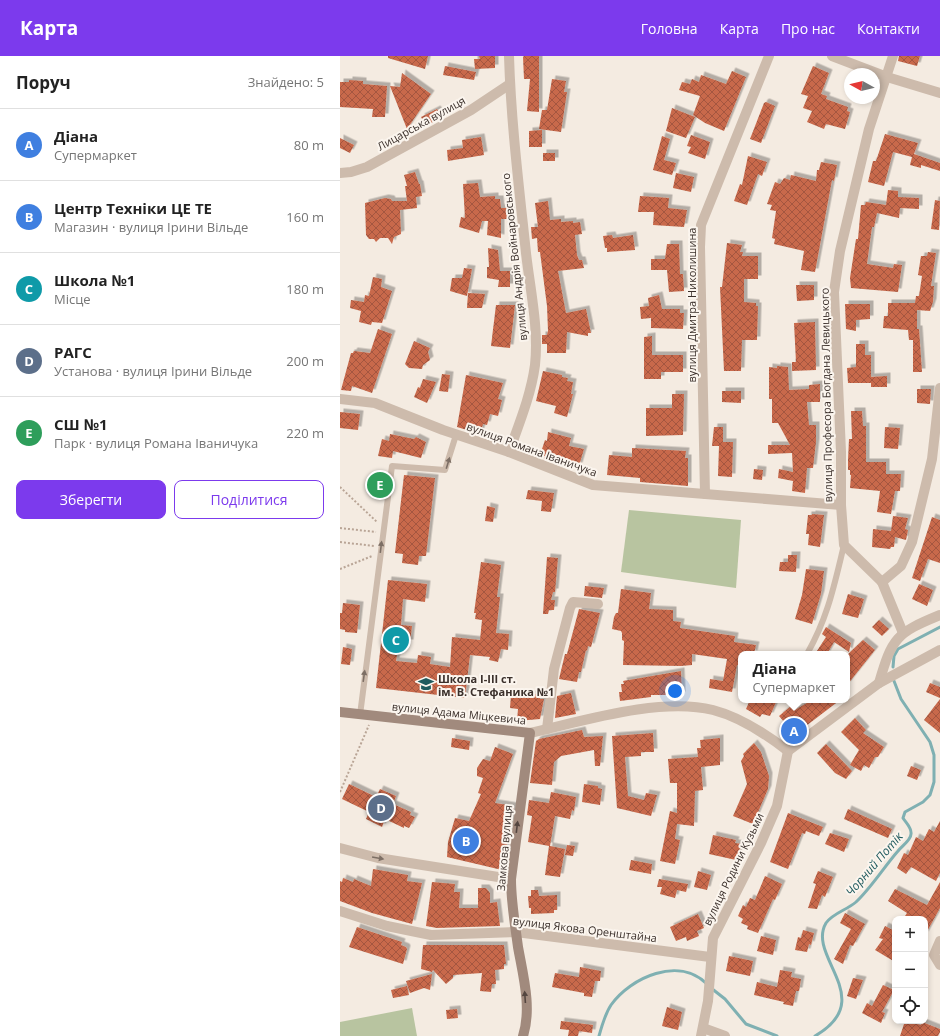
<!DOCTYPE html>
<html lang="uk">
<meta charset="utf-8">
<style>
:root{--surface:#fff;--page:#f2f2f2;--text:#222;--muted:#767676;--line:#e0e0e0;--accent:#7c3aed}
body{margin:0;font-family:"Open Sans",sans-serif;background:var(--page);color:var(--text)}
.controls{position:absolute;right:12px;bottom:12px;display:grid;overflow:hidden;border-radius:8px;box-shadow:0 2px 6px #0003}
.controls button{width:36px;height:36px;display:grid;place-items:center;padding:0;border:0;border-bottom:1px solid var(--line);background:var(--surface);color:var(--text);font:20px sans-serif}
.compass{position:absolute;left:504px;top:12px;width:36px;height:36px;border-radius:50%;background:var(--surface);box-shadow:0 2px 6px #0003;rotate:278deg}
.you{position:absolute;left:335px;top:635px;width:14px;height:14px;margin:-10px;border:3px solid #fff;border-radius:50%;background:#1a73e8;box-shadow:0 0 0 6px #1a73e833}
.badge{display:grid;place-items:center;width:26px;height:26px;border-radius:50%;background:var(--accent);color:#fff;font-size:13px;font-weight:700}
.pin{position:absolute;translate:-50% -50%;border:2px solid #fff;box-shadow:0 1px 4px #0006}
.popup{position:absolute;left:398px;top:595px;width:112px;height:52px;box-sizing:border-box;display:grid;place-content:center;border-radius:8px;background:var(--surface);filter:drop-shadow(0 1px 3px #0005);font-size:13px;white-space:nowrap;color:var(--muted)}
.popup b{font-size:15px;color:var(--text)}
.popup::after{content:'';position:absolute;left:50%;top:100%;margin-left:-8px;border:8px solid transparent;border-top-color:var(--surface)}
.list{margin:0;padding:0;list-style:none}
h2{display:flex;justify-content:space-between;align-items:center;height:52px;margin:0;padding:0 16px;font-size:17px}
h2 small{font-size:13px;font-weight:400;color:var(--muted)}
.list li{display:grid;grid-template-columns:26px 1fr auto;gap:12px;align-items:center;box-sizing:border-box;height:72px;padding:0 16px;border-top:1px solid var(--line)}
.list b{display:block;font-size:15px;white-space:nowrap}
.list p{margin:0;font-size:13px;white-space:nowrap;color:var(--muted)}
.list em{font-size:13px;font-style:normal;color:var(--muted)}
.actions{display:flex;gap:8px;padding:12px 16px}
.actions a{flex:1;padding:9px 0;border:1px solid var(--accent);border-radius:8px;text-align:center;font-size:14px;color:var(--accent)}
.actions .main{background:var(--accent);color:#fff}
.icon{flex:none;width:22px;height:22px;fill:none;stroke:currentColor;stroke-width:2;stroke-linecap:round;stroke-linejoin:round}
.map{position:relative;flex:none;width:600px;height:980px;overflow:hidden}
header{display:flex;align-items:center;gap:24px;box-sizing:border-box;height:56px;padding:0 20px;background:var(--accent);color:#fff}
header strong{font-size:19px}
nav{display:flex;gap:22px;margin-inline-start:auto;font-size:14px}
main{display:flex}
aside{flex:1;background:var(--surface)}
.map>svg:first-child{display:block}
.pitch{fill:#b8c4a0}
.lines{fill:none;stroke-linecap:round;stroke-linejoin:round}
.stream{stroke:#7fb0b2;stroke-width:3}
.building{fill:url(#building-cross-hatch);filter:url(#shadow)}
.path{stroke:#b9a596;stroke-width:2;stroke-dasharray:2 2;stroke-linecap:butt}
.service{stroke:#cdbbac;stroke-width:6}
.minor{stroke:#cdbbac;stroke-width:10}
.tertiary{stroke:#cdbbac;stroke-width:10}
.secondary{stroke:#a18a7d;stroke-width:10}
.oneway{fill:#7d6f65}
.oneway2{fill:#544640}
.labels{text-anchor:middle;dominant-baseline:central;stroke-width:4;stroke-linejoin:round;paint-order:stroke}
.street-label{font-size:11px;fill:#3b302b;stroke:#fbf5ee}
.poi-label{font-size:11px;font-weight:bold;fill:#3b302b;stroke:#fbf5ee;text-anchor:start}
.water-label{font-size:12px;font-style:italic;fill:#1f5a5e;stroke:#fbf5ee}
</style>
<header>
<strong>Карта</strong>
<nav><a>Головна</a><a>Карта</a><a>Про нас</a><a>Контакти</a></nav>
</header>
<main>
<aside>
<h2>Поруч<small>Знайдено: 5</small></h2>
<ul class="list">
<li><span class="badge" style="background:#3f7fe0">A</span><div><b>Діана</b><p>Супермаркет</p></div><em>80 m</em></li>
<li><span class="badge" style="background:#3f7fe0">B</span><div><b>Центр Техніки ЦЕ ТЕ</b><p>Магазин · вулиця Ірини Вільде</p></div><em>160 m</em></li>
<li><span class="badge" style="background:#0f9aa8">C</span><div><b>Школа №1</b><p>Місце</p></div><em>180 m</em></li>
<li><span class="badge" style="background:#5c6f8a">D</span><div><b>РАГС</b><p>Установа · вулиця Ірини Вільде</p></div><em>200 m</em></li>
<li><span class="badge" style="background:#2e9e5b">E</span><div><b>СШ №1</b><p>Парк · вулиця Романа Іваничука</p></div><em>220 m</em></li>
</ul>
<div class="actions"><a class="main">Зберегти</a><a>Поділитися</a></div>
</aside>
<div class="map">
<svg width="600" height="980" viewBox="0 0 600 980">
<defs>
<pattern id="building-cross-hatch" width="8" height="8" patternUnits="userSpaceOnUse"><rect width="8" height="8" fill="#c8694b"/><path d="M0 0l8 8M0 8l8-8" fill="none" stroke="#a4573f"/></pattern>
<filter id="shadow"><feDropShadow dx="3.5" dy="-3.5" stdDeviation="0" flood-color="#0004"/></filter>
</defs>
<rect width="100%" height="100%" fill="#f4ebe1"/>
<!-- pitch -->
<g class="pitch">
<path d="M289 454 401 464 396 532 281 516Z"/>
<path d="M72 952 77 980H0V966Z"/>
</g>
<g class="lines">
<!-- stream -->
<g class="stream">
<path d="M553 611 554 600 558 593 600 571"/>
<path d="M371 932 385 943 406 968 437 980"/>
<path d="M259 980C262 969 265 958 271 949 291 921 339 900 367 928"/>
<path d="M475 980C539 943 466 901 486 867 493 857 507 854 516 846 531 832 544 811 558 795 562 790 571 784 571 778 572 772 566 767 563 762L565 756 583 746 590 739 594 726V699L590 686 561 643 554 625"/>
</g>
</g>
<!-- building -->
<g class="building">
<path d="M48 0H88L85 13 48 2Z"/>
<path d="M139 0H155V12L135 13 134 3H140Z"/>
<path d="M184 0H199V56L187 55 190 23H184L183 1Z"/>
<path d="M559 0H580L577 10 558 5Z"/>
<path d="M105 10 136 16 134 24 103 19Z"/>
<path d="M473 10 489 17 481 38 487 40 486 43 508 51 507 55 510 56 505 73 486 68 484 73 467 66 472 55 463 52 468 40 461 38Z"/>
<path d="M392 15 406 21 384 75 365 67 353 59 360 40 339 34 342 26 350 28 352 23 359 26 361 19 386 28Z"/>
<path d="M62 17 91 38 67 73 50 30 60 31Z"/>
<path d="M212 23 226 25 224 36H227L221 76 199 73 202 54H207Z"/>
<path d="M9 24 23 25V28L47 30 45 61H32L33 53 0 51V26H9Z"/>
<path d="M426 46 435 50 421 87 410 83 424 47Z"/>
<path d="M332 52 355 61 346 82 326 75Z"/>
<path d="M97 53 102 61 86 70 81 61Z"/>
<path d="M202 74V91H189V75Z"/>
<path d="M545 78 578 87 574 98 600 107V115L581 109V112L570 109 572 101 553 96 544 130 528 126 533 105H536Z"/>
<path d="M351 79 370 86 365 103 348 97 351 91 347 90Z"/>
<path d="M322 80 330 83 324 104 336 107 332 119 313 114Z"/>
<path d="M141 81 144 99 108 105 107 94 123 92 122 84Z"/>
<path d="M0 82 14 89 10 97 0 92Z"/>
<rect x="203" y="97" width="12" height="8"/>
<path d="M408 100 427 106 422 120 418 118 407 149 394 145 400 128 402 129Z"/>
<path d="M481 106 497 109 494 125 492 124 475 216 461 214 464 195 434 188 435 183 432 182 436 155 430 154 432 149 427 148 435 126 440 128 444 122 450 124 451 119 476 125 477 114H479Z"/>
<path d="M75 116 79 128H80L82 140 76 141 77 152 60 154 61 178 54 181 52 188 48 182H40L36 186 34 183H29L26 179 25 147 45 142 51 143 52 145H67L65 130H67L64 119Z"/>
<path d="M336 117 354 121 351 136 333 132Z"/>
<path d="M138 127 140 141 155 140V143H160L161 152H171V163H161V182L147 179 148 165H142L139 177 119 171 121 161 125 162 123 128Z"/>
<path d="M548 134 558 135V141L579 142V153L560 152 559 162 537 157 534 171H532L527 208 553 212 554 208 562 209 558 236 511 232 510 222 516 183H518L521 149H525L526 146 546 149Z"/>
<path d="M300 140 329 142 328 152 347 154 344 171 313 169 314 156H298Z"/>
<path d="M595 144 600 145 599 174 591 173Z"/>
<path d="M208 145 210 164 221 163V166L233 165V167L240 166 242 178 235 179 237 199 239 204H242L244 212 218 215 226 257 246 253 251 277H248V280L227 276 226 297H207V288H202V279H207L208 275 207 250 200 196H198L197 182 192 183 191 171H198L195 147Z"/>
<path d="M272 179 273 182 293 179 295 194 267 196V192H265L263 180Z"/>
<path d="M387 187 402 189 400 196H403L402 200H418V223H404V246L416 247V250H418L417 284H402L401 315H384L380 231H382Z"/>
<path d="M327 188H339L340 218H343L344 235 329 236 327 214H311V203H325Z"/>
<path d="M148 192 158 194 160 215H170V231H158L159 224 147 222V211H149Z"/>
<path d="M588 196 596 197 591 230H594L593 246 590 255 577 254V273H579L582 316H573V284H569L568 274 543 272 544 260H548V247H575L576 240H579L582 220 578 219 581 200H587Z"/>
<path d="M124 212 132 213 127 240 110 235 112 222H122Z"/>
<path d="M33 221 42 223 41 231 52 235 42 267 32 266 31 269 19 266 21 255 10 252 11 244 24 246 25 239 29 240Z"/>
<path d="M456 229H474V244L457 245Z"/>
<path d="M128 237 145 238 142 252H127Z"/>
<path d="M319 239 322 253H340V257H344L343 273 311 272V262L301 263 300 251 309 250 308 242Z"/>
<path d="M505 248H530V263L516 264V275L506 273Z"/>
<path d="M156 249H175L170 292 151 290Z"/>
<path d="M475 266 476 314 452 315V306H456L454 267Z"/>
<path d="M38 273 52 278 32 337 12 330 11 335 1 334 11 297H13L14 295 30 297Z"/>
<path d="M312 280V299H343V316H321V323H304V281Z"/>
<path d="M74 285 90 292 88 296 90 304 83 309 82 313 69 312 65 308Z"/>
<path d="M516 288H525V299H531V321L547 320V331H531V322V327H508L507 312 516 311Z"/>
<path d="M437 310 448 311 449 334 469 333V329L480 328V346H467L469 369H476V386L473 412H467L465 437 452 435 453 425 438 422 439 413 453 416 452 397 428 398V389H450L438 367H432V343H429V311L437 312Z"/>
<path d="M203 315 222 319V321L228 322 227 325 233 326 231 338H233L227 361 214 357 216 350 196 345Z"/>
<path d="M102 318 110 319 108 336 99 335Z"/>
<path d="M126 319 163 327 158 343 162 344 158 360 150 358 147 369 143 368 140 378 117 371Z"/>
<path d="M83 323 96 326 87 347 74 341 78 331 80 332Z"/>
<path d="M577 333H591L590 348 577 347Z"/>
<path d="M382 335H401V347L382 346Z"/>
<path d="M332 338H344L343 379 306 380V352H332Z"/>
<path d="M511 355H522L523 370H526V406H546V418H561L560 435H555L551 458 537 456 540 435 510 432 511 419H510V414H508V404L509 383H512Z"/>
<path d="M0 356 20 358 18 374 0 372Z"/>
<path d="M374 371H383V386H393L392 421 378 420 379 390H372Z"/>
<path d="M545 371 560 372 558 393 544 392Z"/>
<path d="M208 376 231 382 229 390 244 393 239 410 217 404 216 407 204 403 205 400 200 399 205 384 207 385Z"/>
<path d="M50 378 74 383 76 381 86 386 81 402 53 395 52 402 38 400 42 383 49 385Z"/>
<path d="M292 392 346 395 345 402H348V430L300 426V422L267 419 269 399 292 401Z"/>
<path d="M414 413 423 414 422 424 413 423Z"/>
<path d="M64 419 95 422 86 500H79L78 509 62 507 63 498 55 497Z"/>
<path d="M188 434 214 437 211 456 201 455 202 445 186 443Z"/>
<path d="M147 450 155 452 153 466 145 465Z"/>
<path d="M472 458 484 459 480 491 468 489 469 478H466L468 459H472Z"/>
<path d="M553 460 568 462 565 473 568 474 566 484 555 481 554 491H551L550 493 532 491 533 473 551 475Z"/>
<path d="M592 461 600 464V507L588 503 580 525 572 522Z"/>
<path d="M448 499H457L456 516 439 515 440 506H448Z"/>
<path d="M207 501 218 502 215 536H213L211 544H215L214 554H209L208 558H203Z"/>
<path d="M141 506 161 509 157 541H160L156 577 169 578 168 594 161 593 158 606 149 604 150 601 130 599 125 642 36 632 48 524 87 528 85 546 63 543 61 569 72 570 70 587 59 586 56 605 77 607 78 599 91 601 90 608 110 611 112 581 140 584 142 564 135 563 136 557H134Z"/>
<path d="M466 513 484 515 481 538 472 568 455 563 462 539Z"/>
<path d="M579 528 593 534 587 550 572 543Z"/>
<path d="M245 530 264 532 262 542 244 540Z"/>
<path d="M281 533 311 537 309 553 333 554V565L341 566 340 572 395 580 394 586 416 589 414 598 404 595V597H401V610L397 609 392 636 369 632 370 623 383 625 387 603 352 598V609L341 610 283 609 284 585 282 584V577L281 575 272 573 274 561 276 557H278Z"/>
<path d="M508 538 524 543 518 562 502 558Z"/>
<path d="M3 547 20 549 17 577 5 576V574L0 573V557H2Z"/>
<path d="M239 553 260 557 251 591 248 590 247 595 246 594 241 616H239L237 626 219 623 225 598H227Z"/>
<path d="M539 564 549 573 542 580 532 571Z"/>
<path d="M486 571 511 587 509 596 494 586 487 598H475L486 581 482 578Z"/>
<path d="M523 584 535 594 507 629V599Z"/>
<path d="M3 591 12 593 10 609 1 608Z"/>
<path d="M341 615 342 639H311V641L280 645 279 636H282L281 628H284L283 625Z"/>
<path d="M590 627 600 631V642L586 636Z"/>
<path d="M231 637 236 658 215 662 217 640Z"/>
<path d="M171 638H200V643H204L200 663 177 665 178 653 170 652Z"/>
<path d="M600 643V677L584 664Z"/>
<path d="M410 644H437L430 660 422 658 420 661 406 653Z"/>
<path d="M472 644H500L462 673 461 671 455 675 451 674 439 660 451 650 455 654Z"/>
<path d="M515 662 526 674 523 677 544 691 538 701H535L529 712 524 709 521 715 510 709 519 694 501 676Z"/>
<path d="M242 674 244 681 263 680 260 710H255L254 694 221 700 214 706 212 729 190 727 196 685 199 683Z"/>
<path d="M313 677 314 696H301V700L285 701 288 740 304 744 306 737 317 739 311 760 277 752 272 680Z"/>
<path d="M112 682 130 685 129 694 111 691Z"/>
<path d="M380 682V709L361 711 363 734 355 735 354 770 337 768 335 783 340 784 335 808 320 805 330 755 337 757V727H330L328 703 358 701 357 692H361L360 684Z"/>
<path d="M414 687 421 696 429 720 428 733 413 768 393 760 407 728 401 705 404 700 403 698Z"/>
<path d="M486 688 512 715 506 723 495 717 477 697Z"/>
<path d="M155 691 173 698 155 747 174 750 162 814 107 801 108 786 115 762 129 765 141 738 138 737 143 722 137 720V712L143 703 150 705Z"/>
<path d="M571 710 581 714 577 724 567 720Z"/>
<path d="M9 728 36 741 40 733 56 740 53 748 71 756 70 759 75 761 69 772 64 770V772L45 763 42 771 26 763 29 756 2 743Z"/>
<path d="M244 728 258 730V732L262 733 260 749 242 746Z"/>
<path d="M211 736 236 741 234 755 232 754 230 763 215 760 210 790 225 793 220 821 205 819 209 790 188 786 192 760 187 759 189 744 209 747Z"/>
<path d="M508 753 552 773 548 782 504 763Z"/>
<path d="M448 757 483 771 479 780 466 775 465 778 462 777 448 813 430 806Z"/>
<path d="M600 765V817L596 825 571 811 566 818 557 812 564 797 568 799 576 781 583 785 589 773 594 776Z"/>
<path d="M490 777 509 783 504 796 485 788Z"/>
<path d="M373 779 396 784 395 787 402 788 396 804 369 798Z"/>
<path d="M227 789 235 790 233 800 225 799Z"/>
<path d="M291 804 312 808 311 818 289 814Z"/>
<path d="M33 813 68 819 67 825 82 827 72 868 32 857 0 845V825L2 826 3 822 13 826 14 823 31 830Z"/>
<path d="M358 815 371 819 367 834 354 831Z"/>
<path d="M478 815 493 821 485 841 482 839 477 853 468 852 476 828 473 827Z"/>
<path d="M425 820 442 828 435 844 433 843 418 877 407 873 408 870 401 867 403 863 398 860 403 849 406 851 410 842 415 844Z"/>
<path d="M319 823 348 828 346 836 337 834 335 842 320 838 322 831H317Z"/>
<path d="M92 826 115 828 114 836H120L119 852H138V832H146L150 837V847L157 846 160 870 97 872 86 870Z"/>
<path d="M600 826V852L585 879V863H563L567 857 548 845 555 833 587 849Z"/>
<path d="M191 834H198L199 840 217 839V854H214V857L191 858V852H189L188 840H191Z"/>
<path d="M505 857 525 868 513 890 510 889 503 908 494 903 511 873 500 867Z"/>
<path d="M358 858 364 872 357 875 359 880 347 885 346 881 336 885 330 871Z"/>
<path d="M545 870 555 875V906L535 894 543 883 539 882Z"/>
<path d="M17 871 62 886 61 889 66 891 67 893 63 908 9 891Z"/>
<path d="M463 874 474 877 471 889 469 888 467 896 455 894 458 881 461 882Z"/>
<path d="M421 880 436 884 433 899 417 895Z"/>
<path d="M83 889H164L166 908H164V913L155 914 156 928H152L151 936 140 935 142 917 113 919V922L106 928 93 914 92 916 81 913Z"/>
<path d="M389 900 413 905 410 920 386 915Z"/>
<path d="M240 911 261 915 260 925H255L252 941 244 940V937L212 931 215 917 239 921Z"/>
<path d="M440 914 452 916 451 921 461 923 459 935H456L453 950 443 948 444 946 414 939 417 926 437 931Z"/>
<path d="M92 918 90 934 84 932 70 937 66 925Z"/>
<path d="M513 922 523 924 516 943 507 940Z"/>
<path d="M543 929 554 934 542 956 545 957 541 967 522 957 527 947 532 950Z"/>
<path d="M67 930 69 939 53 942 51 934Z"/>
<path d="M327 951 342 956 338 974 322 970Z"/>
<path d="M117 953 118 962 107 963 106 954Z"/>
<path d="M221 965 253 969 252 977 239 975 238 980H228L229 974 220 973Z"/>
<path d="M565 965 581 969 582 966 600 973V976L598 980H560Z"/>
</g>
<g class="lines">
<!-- path -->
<g class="path">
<path d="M0 431 37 466"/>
<path d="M0 472 36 476"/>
<path d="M0 486 34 490"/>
<path d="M0 513 32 500"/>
<path d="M0 736 29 669"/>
</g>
<!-- service -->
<g class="service">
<path d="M467 598C488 561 494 530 504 489"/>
<path d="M20 659 52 410 105 414 116 379"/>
</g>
<!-- minor -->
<g class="minor">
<path d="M169 0C171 66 179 131 186 197 190 233 199 272 195 309 191 339 179 368 169 396"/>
<path d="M492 0 547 21 600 37"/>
<path d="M0 117 11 116 27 111 131 54 170 28"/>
<path d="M0 343 35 347 103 374 169 396 253 429 501 449"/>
<path d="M365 438 360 191 361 169 429 0"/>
<path d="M542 526 504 489 501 449V396L494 236 500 195 529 73 553 0"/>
<path d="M563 577 542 526 561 510 572 486 592 403 600 332"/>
<path d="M539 627C552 582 556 577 600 559"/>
<path d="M207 673 214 613 230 552 233 546 258 548"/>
<path d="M0 792 38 802 171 823"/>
<path d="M0 855 47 870 91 879 176 876 370 901"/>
<path d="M600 885 594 899 600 909"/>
</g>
<!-- tertiary -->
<g class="tertiary">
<path d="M190 677C243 665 320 641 373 654 400 661 426 678 448 695"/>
<path d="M448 695 539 627 600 594"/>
<path d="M363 972 385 980"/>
<path d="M361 980 368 945 373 882 421 787 437 750 448 695"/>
</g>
<!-- secondary -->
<path class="secondary" d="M0 656 190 677 171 823C171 846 175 868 178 891 183 919 192 952 183 980"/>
</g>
<!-- one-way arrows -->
<defs><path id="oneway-solid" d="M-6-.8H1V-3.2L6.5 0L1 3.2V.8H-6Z"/></defs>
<g class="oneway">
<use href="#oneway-solid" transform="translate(108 407) rotate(-73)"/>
<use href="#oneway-solid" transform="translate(41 491) rotate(-83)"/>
<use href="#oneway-solid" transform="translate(24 620) rotate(-82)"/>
<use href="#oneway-solid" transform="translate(38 802) rotate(10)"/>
</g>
<g class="oneway2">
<use href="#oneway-solid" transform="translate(177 771) rotate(-83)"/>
<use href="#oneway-solid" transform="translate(185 941) rotate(-94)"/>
</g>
<!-- icons -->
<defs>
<symbol id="school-bare" viewBox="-9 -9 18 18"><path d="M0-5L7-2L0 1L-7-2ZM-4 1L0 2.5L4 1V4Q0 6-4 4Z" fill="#1f5a5e" stroke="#fbf5ee" stroke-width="2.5" paint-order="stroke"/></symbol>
</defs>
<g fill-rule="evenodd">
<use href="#school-bare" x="75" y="617" width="22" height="22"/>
</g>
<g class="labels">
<!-- street labels -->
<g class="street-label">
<text transform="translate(81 67) rotate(-29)">Лицарська вулиця</text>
<text transform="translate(174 201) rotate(-96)">вулиця Андрія Войнаровського</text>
<text transform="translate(351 249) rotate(-90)">вулиця Дмитра Николишина</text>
<text transform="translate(486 339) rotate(-91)">вулиця Професора Богдана Левицького</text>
<text transform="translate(192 393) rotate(20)">вулиця Романа Іваничука</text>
<text transform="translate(119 657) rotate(6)">вулиця Адама Міцкевича</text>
<text transform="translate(164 792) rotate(-85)">Замкова вулиця</text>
<text transform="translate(393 813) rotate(-64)">вулиця Родини Кузьми</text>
<text transform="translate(245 873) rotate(7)">вулиця Якова Оренштайна</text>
</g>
<!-- poi labels -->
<g class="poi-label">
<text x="98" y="622">Школа I-III ст.<tspan x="98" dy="13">ім. В. Стефаника №1</tspan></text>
</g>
<!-- water labels -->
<g class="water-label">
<text transform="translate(534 808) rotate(-49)">Чорний Потік</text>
</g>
</g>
</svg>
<div class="controls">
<button>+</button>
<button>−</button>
<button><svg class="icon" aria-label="locate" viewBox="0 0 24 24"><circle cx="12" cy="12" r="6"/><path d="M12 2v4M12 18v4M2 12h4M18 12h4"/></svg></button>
</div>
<svg class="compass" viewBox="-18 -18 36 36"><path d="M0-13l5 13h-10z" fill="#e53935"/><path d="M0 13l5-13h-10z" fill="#767676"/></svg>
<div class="you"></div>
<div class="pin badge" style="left:454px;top:675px;background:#3f7fe0">A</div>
<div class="popup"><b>Діана</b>Супермаркет</div>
<div class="pin badge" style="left:126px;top:785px;background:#3f7fe0">B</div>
<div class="pin badge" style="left:56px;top:584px;background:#0f9aa8">C</div>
<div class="pin badge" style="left:41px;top:752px;background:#5c6f8a">D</div>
<div class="pin badge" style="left:40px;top:429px;background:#2e9e5b">E</div>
</div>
</main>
